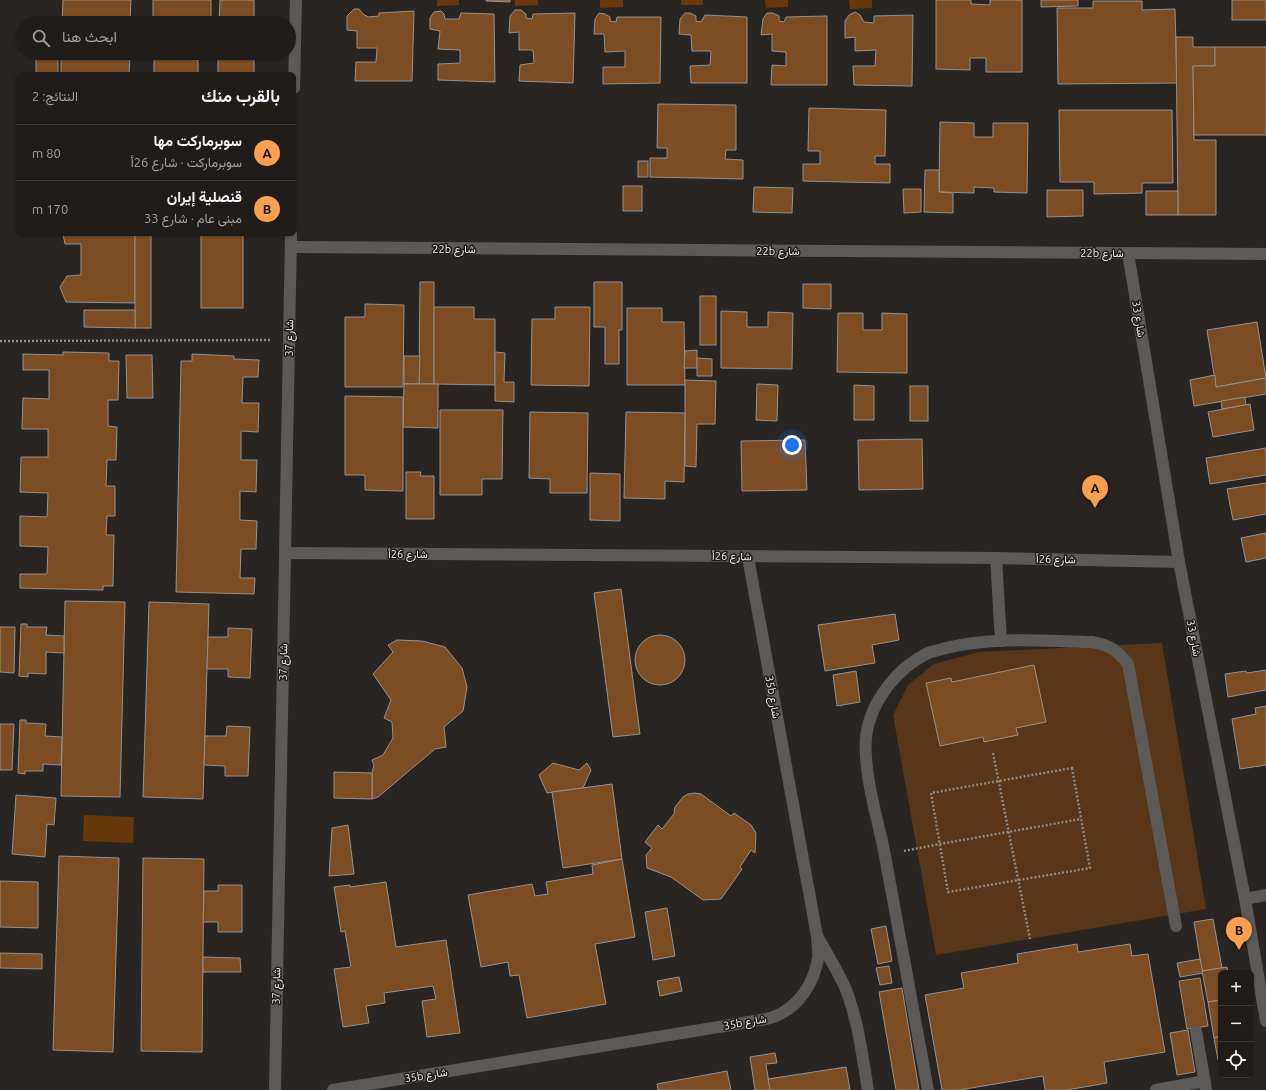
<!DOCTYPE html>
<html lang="ar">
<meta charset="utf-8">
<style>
:root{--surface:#1f1c1a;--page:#2c2927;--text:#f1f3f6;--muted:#a1a1a2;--line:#3c3a39;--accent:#fa9f4e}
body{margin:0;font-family:Ubuntu,Vazirmatn,sans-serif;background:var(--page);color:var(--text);direction:rtl}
.controls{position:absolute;right:12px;bottom:12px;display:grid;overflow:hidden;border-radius:6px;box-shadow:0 1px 3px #0004}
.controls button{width:36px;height:36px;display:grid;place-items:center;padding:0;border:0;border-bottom:1px solid var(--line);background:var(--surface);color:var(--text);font:20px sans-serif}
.you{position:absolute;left:792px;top:445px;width:14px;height:14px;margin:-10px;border:3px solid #fff;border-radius:50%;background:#1a73e8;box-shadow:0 0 0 6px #1a73e833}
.badge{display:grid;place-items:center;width:26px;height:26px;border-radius:50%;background:var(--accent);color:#111;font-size:13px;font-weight:700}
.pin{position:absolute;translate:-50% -33px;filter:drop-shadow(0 1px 2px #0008)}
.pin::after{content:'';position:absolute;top:21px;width:14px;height:12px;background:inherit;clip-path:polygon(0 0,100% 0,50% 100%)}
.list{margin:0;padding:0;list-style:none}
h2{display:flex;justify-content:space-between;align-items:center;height:52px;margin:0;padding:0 16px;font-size:17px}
h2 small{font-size:13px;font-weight:400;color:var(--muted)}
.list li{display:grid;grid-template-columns:26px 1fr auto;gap:12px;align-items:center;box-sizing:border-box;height:56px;padding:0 16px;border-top:1px solid var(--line)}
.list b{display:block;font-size:15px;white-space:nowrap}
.list p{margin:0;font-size:13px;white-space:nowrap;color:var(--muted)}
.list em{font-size:13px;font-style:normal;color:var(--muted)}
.icon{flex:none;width:22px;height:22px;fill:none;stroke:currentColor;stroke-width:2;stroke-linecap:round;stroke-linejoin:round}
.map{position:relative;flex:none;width:1266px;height:1090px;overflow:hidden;direction:ltr}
.search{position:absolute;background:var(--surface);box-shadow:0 1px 3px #0004;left:16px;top:16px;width:280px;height:44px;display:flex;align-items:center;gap:10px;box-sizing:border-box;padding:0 14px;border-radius:22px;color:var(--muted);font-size:15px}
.panel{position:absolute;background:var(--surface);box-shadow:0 1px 3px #0004;left:16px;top:72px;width:280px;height:164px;border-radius:6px;direction:rtl}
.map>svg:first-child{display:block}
.green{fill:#583617}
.water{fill:#66380a}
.building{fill:#7c4d23;stroke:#95918e}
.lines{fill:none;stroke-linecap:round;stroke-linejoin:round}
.path{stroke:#8c8987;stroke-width:2.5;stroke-dasharray:2 2;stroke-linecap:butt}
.lane{stroke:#5c5a59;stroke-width:12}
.street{stroke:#5c5a59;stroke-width:12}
.labels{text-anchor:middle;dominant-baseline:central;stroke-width:3;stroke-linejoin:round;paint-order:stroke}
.street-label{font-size:11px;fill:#f2f0ee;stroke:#1f1c1a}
</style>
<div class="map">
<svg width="1266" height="1090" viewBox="0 0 1266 1090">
<rect width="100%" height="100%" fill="#292523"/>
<!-- green -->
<path class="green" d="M1162 643 1206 909 936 955 893 715 908 685 934 664 979 652Z"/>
<!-- water -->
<g class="water">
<path d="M437 0H459V5L437 6Z"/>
<path d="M515 0H538V5L515 6Z"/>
<path d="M600 0H623V7L600 8Z"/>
<rect x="681" y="0" width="22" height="5"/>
<path d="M765 0H788V7L766 8Z"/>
<path d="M849 0H872V8L850 9Z"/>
<path d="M84 815 134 817 133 843 83 841Z"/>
</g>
<!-- building -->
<g class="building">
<path d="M63 0H131L130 20H116V23H62Z"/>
<rect x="153" y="0" width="58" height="23"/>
<path d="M220 0H254V23H219Z"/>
<path d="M486 0H510V2L486 1Z"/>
<path d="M936 0H971V4L990 5V0H1022V72H986V58H970V70L936 69Z"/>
<path d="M1041 0H1078V6L1041 7Z"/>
<rect x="1232" y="0" width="34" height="20"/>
<path d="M1093 1H1142V10L1175 9 1177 83 1058 84 1057 8H1093Z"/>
<path d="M354 9H359L363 14 368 17 379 16V13L414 11 412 81H355L356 62H376L377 48H357V31L347 30V16Z"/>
<path d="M515 10H521L526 14V18L532 19 533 14 575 13 573 83 519 81 520 65 534 63 533 50H519V32L509 33 510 16Z"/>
<path d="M441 11 444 14 445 19H459L461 13 494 14 495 82 438 80V64L460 63V50L438 49 440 31 430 29V18L434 12Z"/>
<path d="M855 12 860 15 864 22 874 23V16L913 15 912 86 854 85 853 66H875L876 50 855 51V37L845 38V21L849 15Z"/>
<path d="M599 13 605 14 610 17V21L616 22 617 17H661L660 83 603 84V67H625V51L605 52 604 34H594L595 19Z"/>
<path d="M685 13H690L696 16V21L701 22 705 15 747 17V83H691L690 66 710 65 711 51H692L691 35 679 34 680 19Z"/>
<path d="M767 13H773L779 16V21L784 22 786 17 827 16V85H771L772 65 786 66V52L772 51V34L761 35 763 19Z"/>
<path d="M1176 37H1193V47H1215V66H1193L1194 140H1216V215H1178Z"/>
<path d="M1215 47H1266V135H1194L1193 66H1215Z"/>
<rect x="36" y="53" width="22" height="21"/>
<path d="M61 53H115V55L130 56 129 74H61Z"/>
<path d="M154 53H180V59L198 60V74H154Z"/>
<rect x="218" y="53" width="36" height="21"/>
<path d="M658 104 736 105V150H726L725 159 743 160V179L650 177V158H667V148H657Z"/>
<path d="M809 108 886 110 885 156H875V164H890V183L803 181V164H820V151H808Z"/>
<path d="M1059 110H1172L1173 183H1142V193L1094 194V182H1060Z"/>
<path d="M940 122 974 123V137H993V123H1028L1027 193 994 192V188L974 187V193L939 192Z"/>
<rect x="638" y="161" width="10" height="16"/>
<path d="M925 170H939V192L953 193V213L924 212Z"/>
<rect x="623" y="186" width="19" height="25"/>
<path d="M754 187 793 188 792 213 753 212Z"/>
<path d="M903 189H921V212L904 213Z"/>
<path d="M1047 190H1083V216L1047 217Z"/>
<rect x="1146" y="191" width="32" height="24"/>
<path d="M63 234H135V303L66 302 60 287 67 276 81 275V244H65Z"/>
<rect x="135" y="234" width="16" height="94"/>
<rect x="201" y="234" width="42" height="74"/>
<path d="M420 282H434V384H419Z"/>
<path d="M594 282H622V330H619V364H605V327H594Z"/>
<path d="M803 284H831V309L803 308Z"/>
<rect x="700" y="296" width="16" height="49"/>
<path d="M365 304 404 305 403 387H345V317H365Z"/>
<path d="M434 307H474V319H495V385L434 384Z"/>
<path d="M555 307H590L589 386 531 385 532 319H555Z"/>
<path d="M627 308H662V322H684L685 385H627Z"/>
<path d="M84 310H135V328L84 327Z"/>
<path d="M721 311 747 312V327H768V312L793 313 792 369 721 368Z"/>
<path d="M838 313H863V330H882V313L907 314V373L837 372Z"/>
<path d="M1257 322 1266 378 1216 387 1207 330Z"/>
<path d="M697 350V368H684L685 351Z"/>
<path d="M63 352 109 353V361H119L118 400H108V426L117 427 116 460H107L106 486H115V516H107L106 535H114L113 586H103V590L20 588V574H47L48 547 20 546V516L47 517 48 493 20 492 21 457H48V429H22L23 398 49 399V370H23V354L63 355Z"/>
<path d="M495 352 505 353 504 382H514V402L495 401Z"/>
<path d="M192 354 234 356V359L259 360 258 377H243L242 403H259L258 432 241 431V460H257L256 492 240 491V520L257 521 256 549H241L240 578H255L254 594 176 592 181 361H192Z"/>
<path d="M126 355H152L153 398H127Z"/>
<path d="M404 356H420L419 384H404Z"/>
<path d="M697 358 712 359V376H697Z"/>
<path d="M1215 375 1216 387 1266 378V394L1194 406 1190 380Z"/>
<path d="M685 380 716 381 715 424H697L696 467 685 466Z"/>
<path d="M404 384H438V428L403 427Z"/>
<path d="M757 384 778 385 777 421 756 420Z"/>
<path d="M854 385 874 386V420H854Z"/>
<rect x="910" y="386" width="18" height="35"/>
<path d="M345 396 403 397V491L365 490V475H345Z"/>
<path d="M1245 397 1246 405 1222 409 1221 401Z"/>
<path d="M1250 404 1254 430 1213 437 1208 412Z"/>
<path d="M440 410H503L502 479H482V495H440Z"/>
<path d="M530 412 588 413 587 493H550V479L529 478Z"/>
<path d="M626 412 685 413 684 482 665 481V499L624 498Z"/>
<path d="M922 439 923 489 859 490 858 440Z"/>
<path d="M805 440 807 490 742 491 741 441Z"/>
<path d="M1266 448V475L1210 484 1206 458Z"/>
<path d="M406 472H421L420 476H434V519H406Z"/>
<path d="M590 473 620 474V521L590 520Z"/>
<path d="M1266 483V514L1233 520 1227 489Z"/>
<path d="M1266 533V558L1246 562 1241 538Z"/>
<path d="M621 589 640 734 613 737 594 593Z"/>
<path d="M65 601 125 602 120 797 61 796Z"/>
<path d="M149 602 209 604 203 799 143 797Z"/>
<path d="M895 614 899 640 872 645 875 663 825 671 818 625Z"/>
<path d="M21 624H27V627H47L46 635 64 636V653L46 652V674L28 673V677L19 676Z"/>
<path d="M0 627H15L14 673 0 672Z"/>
<path d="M228 628 252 629 250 678 228 677V669H207L208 637H228Z"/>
<circle cx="660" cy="660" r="25"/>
<path d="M397 640 422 641 445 647 462 668 467 687 463 711 444 727 446 747 435 749 378 797 372 799V773L374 765 372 760 383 755 393 738 392 722 384 718 391 700 373 674 393 652 388 645Z"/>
<path d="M1034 665 1046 722 1016 728 1018 735 984 742 983 737 940 746 926 683 951 678 952 682Z"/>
<path d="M1266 670V690L1228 697 1225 674 1246 671 1247 673Z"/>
<path d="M856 671 860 702 837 706 833 675Z"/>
<path d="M1266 706V765L1240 769 1232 719 1256 714 1255 708Z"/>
<path d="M20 720H26V723L46 724 45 736 62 737 61 765 43 764V771H25V774L18 773Z"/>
<path d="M0 724H14L12 770H0Z"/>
<path d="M227 726 250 727 248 776H225V766L204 765 205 736H226Z"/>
<path d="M553 763 579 770 587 763 591 770 583 788 547 793 539 775Z"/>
<path d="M334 772 372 773V799L334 798Z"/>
<path d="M612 784 622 859 563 868 552 792Z"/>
<path d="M695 793 701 794 731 816 734 813 751 825 756 833 755 853 751 850 740 867 742 869 721 899 703 900 671 877 647 868 646 855 652 848 645 842 658 825 662 829 674 814 675 807 683 797 688 794Z"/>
<path d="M16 795 56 798 54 825 47 824 45 857 12 854Z"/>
<path d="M348 825 354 874 329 876 332 828Z"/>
<path d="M59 856 119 858 113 1052 53 1050Z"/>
<path d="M143 858 204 859 202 1052 141 1051Z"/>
<path d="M622 859 635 937 595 944 606 1004 527 1018 519 975 510 976 508 962 481 967 468 895 532 884 535 896 548 894 546 882 593 874 592 865Z"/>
<path d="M0 881 38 882V928L0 927Z"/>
<path d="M386 882 396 947 446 940 460 1033 427 1037 422 1001 436 999 433 986 384 993 385 1003 366 1006 369 1023 343 1027 334 969 351 967 345 931 341 932 334 887 350 885V887Z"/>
<path d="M218 885H242V932H218V922H203L204 891H218Z"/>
<path d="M667 908 675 956 653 960 645 912Z"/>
<path d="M1213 919 1222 968 1202 971 1194 922Z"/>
<path d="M886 926 892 961 878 964 871 929Z"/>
<path d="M1077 944 1078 952 1130 944 1132 956 1148 954 1165 1052 1104 1062 1107 1083 1067 1090H1045L1043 1076 959 1090H942L925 995 964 988 961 973 1018 963 1017 954Z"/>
<path d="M0 953 42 954V969L0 968Z"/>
<path d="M203 957 240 958 241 972H203Z"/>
<path d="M1200 959 1203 973 1180 977 1177 963Z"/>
<path d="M889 966 892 983 880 985 876 968Z"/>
<path d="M1227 967 1228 973H1221V1000L1208 1002 1202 971Z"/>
<path d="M679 977 682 991 660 996 657 981Z"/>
<path d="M1200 978 1208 1026 1187 1029 1179 981Z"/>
<path d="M902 988 919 1090H896L879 992Z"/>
<path d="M1221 1000V1036L1214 1038 1208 1002Z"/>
<path d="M1188 1030 1195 1072 1177 1075 1170 1033Z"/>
<path d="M1221 1036V1060H1218L1214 1038Z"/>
<path d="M775 1053 777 1063 766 1064 770 1090H755L750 1057Z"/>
<path d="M846 1067 850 1090H770L768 1079Z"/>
<path d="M727 1071 731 1090H658L657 1084Z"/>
</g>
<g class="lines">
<!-- path -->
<g class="path">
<path d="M0 341 271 340"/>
<path d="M993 753 1030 939"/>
<path d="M1072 768 1090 868 948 892 931 793Z"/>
<path d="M904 851 940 844 1081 819"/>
</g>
<!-- lane -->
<g class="lane">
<path d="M996 558 1001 641"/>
<path d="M817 936C826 952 836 968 844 985 858 1018 862 1054 868 1090"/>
<path d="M1196 1031 1206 1090"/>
<path d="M928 1090C914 1012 900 934 885 856 878 819 863 774 866 737 870 702 897 668 928 653 933 651 940 650 946 648 993 636 1044 641 1092 642 1110 645 1117 650 1128 664L1176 926"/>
<path d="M1156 1090 1205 1081"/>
</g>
<!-- street -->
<g class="street">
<path d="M294 88 296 0"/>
<path d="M291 247 1266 254"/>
<path d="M1128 253 1179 562 1245 899 1266 1021"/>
<path d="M285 553 996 558 1179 562"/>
<path d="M1245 899 1266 895"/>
<path d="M275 1090 291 234"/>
<path d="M333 1090 755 1021C761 1020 768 1019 773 1017 799 1008 814 983 818 958 819 951 817 943 817 936L748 557"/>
</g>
</g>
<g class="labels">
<!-- street labels -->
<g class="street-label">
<text x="454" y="249">22b شارع</text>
<text x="778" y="251">22b شارع</text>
<text x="1102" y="253">22b شارع</text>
<text transform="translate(1139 319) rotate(81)">شارع 33</text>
<text transform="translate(289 338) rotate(-89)">شارع 37</text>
<text x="408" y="554">شارع 26أ</text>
<text transform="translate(732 556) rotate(1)">شارع 26أ</text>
<text transform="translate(1056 559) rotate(1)">شارع 26أ</text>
<text transform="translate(1194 638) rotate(79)">شارع 33</text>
<text transform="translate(283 662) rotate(-89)">شارع 37</text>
<text transform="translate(773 697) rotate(80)">35b شارع</text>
<text transform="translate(276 986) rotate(-89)">شارع 37</text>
<text transform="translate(745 1022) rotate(-10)">35b شارع</text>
<text transform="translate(426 1075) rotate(-9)">35b شارع</text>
</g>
</g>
</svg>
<div class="controls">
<button>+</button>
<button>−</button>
<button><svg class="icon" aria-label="locate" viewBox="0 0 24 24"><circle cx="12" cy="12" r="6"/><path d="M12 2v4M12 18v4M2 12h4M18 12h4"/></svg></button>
</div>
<div class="you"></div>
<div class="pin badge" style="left:1095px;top:508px">A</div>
<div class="pin badge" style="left:1239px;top:950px">B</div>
<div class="search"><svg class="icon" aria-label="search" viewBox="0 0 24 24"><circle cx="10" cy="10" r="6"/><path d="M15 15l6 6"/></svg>ابحث هنا</div>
<section class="panel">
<h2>بالقرب منك<small>النتائج: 2</small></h2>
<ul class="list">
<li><span class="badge">A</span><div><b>سوبرماركت مها</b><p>سوبرماركت · شارع 26أ</p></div><em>80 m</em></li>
<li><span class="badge">B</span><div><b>قنصلية إيران</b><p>مبنى عام · شارع 33</p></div><em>170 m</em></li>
</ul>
</section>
</div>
